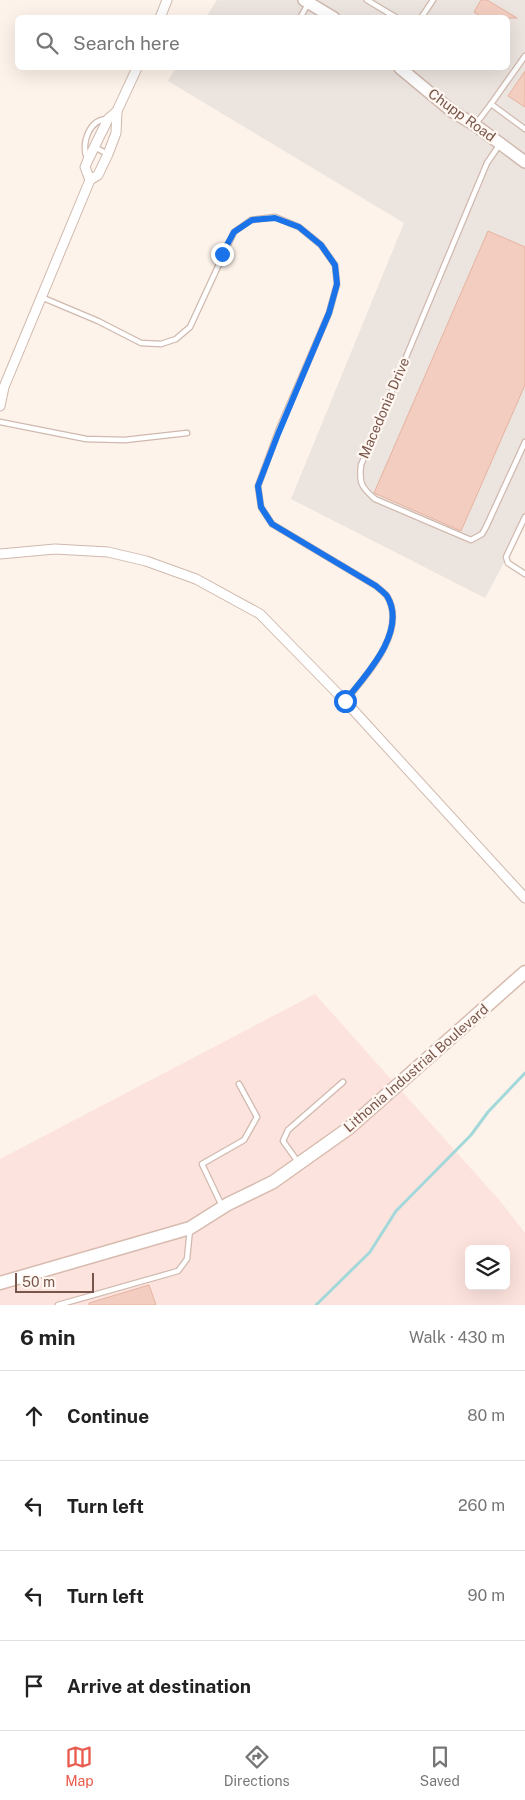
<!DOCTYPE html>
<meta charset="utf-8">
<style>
:root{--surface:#fff;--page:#f2f2f2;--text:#222;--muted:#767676;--line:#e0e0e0;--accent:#e95c4d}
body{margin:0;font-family:"Public Sans",sans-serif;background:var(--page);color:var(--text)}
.controls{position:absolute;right:15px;bottom:15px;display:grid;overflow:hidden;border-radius:8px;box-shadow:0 5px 20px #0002}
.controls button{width:45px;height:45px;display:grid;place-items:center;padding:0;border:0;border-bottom:1px solid var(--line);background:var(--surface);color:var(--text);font:25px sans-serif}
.scale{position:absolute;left:15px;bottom:12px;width:79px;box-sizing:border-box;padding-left:5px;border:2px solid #79564b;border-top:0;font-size:14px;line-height:18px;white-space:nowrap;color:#79564b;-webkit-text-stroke:4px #fff7f1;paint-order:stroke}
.stop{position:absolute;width:15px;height:15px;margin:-11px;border:4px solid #1a73e8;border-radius:50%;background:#fff}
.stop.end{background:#1a73e8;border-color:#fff;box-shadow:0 1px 5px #0008}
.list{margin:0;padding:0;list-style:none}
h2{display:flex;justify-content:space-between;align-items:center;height:65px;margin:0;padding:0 20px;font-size:21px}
h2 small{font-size:16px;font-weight:400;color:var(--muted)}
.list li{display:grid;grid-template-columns:32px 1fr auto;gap:15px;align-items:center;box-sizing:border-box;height:90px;padding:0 20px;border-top:1px solid var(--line)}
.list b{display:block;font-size:19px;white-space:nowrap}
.list em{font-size:16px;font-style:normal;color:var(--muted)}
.icon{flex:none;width:28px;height:28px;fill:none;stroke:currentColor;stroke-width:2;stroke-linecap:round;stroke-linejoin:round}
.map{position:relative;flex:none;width:525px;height:1305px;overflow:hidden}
.search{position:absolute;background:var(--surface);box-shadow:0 5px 20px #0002;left:15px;right:15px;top:15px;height:55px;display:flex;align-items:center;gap:12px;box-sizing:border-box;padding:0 18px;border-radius:8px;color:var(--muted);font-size:19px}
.sheet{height:425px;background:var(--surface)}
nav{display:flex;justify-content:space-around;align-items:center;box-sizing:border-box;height:70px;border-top:1px solid var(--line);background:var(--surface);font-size:14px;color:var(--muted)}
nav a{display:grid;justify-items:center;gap:2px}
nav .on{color:var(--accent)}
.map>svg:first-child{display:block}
.commercial{fill:#fde3dd;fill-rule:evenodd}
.industrial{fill:#ece4df}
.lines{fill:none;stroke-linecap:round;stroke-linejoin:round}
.stream{stroke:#a3d8da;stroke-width:3}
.building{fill:#f3cec0;stroke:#e6b2a0}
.service-casing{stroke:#d0b9ae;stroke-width:7}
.minor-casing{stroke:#d0b9ae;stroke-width:11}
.tertiary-casing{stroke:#d0b9ae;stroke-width:14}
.secondary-casing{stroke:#d6bbae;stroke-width:15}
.service{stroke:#fff;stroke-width:4.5}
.minor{stroke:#fff;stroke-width:9}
.tertiary{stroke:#fff;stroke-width:11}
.secondary{stroke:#fff;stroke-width:12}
.route{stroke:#1a73e8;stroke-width:6}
.labels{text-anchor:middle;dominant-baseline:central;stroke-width:4.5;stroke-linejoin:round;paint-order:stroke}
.street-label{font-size:14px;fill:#79564b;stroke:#fff7f1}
</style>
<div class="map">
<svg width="525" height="1305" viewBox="0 0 525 1305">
<rect width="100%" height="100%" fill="#fdf3ea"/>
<!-- commercial -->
<path class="commercial" d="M315 994 500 1201 525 1233V1305H0V1159ZM469 1249H506V1286H469Z"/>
<!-- industrial -->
<path class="industrial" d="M217 0H525V524L485 598 291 499 404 223 168 81 176 68H508V18L206 17Z"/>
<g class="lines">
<!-- stream -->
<path class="stream" d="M316 1305 370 1252 396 1211 471 1135 488 1112 525 1073"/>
</g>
<!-- building -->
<g class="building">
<path d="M481 0H487L517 18H483L474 12Z"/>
<path d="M525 71V107L508 96Z"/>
<path d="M488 231 525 247V385L461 531 374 493Z"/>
<path d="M149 1285 156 1305H89V1303Z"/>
</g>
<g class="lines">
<defs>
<g id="service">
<path d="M367 0 397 18"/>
<path d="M300 18 308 4"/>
<path d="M421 18 433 0"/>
<path d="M491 104 525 56"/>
<path d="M475 125 491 104 525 129"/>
<path d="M500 144 487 163 361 465C359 483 361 487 375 499L471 540 482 534 486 527 525 442"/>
<path d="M94 147 108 154"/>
<path d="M87 159C81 143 89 119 108 119"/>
<path d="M41 297 98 321 141 343 161 344 176 339 190 327 234 232 251 220 275 217 299 227 321 245 335 265 337 284 329 313 279 429 258 486 261 507 272 524 376 586C379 589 384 592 387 596 408 631 366 676 345 701"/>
<path d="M0 422 86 439 125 440 187 433"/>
<path d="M525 517 506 557 508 563 525 574"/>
<path d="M298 1162 283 1141 288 1130 343 1082"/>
<path d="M222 1206 202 1164 244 1140 257 1117 239 1084"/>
<path d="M58 1305 178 1271 187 1259 190 1229"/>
</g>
<g id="minor">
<path d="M160 18 167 0"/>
<path d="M90 180 85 167 88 160 108 119 117 111 137 68"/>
<path d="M0 406 4 387 90 180 98 175 108 154 116 133 117 111"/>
<path d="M0 554 55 549 108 552 146 561 196 579 260 614 345 701 525 898"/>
</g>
<g id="tertiary">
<path d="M304 0 334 18"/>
<path d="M400 68 453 112 475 125 525 162"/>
</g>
<path id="secondary" d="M0 1283 190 1228 228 1204 273 1182 349 1128 525 972"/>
</defs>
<!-- service casing -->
<use href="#service" class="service-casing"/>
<!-- minor casing -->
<use href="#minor" class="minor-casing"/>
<!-- tertiary casing -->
<use href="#tertiary" class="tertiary-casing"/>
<!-- secondary casing -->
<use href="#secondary" class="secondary-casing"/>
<!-- service -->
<use href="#service" class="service"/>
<!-- minor -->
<use href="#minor" class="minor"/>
<!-- tertiary -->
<use href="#tertiary" class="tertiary"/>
<!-- secondary -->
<use href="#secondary" class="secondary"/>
</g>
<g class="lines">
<!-- route -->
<path class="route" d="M222 254 234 232 252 220 275 218 299 227 321 245 335 265 337 284 329 313 278 434 258 486 261 507 272 524 376 586C379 589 384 592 387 596 408 631 366 675 345 701"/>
</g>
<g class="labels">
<!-- street labels -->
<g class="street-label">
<text transform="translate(462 115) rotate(36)">Chupp Road</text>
<text transform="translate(384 408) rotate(-67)">Macedonia Drive</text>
<text transform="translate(416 1068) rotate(-41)">Lithonia Industrial Boulevard</text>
</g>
</g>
</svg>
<div class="controls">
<button><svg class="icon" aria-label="layers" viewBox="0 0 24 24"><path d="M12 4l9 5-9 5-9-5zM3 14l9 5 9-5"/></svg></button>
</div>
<div class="scale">50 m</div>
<div class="stop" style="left:345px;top:701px"></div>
<div class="stop end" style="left:222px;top:254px"></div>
<div class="search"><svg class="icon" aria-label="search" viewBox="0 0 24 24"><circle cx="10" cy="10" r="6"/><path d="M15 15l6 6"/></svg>Search here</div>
</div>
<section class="sheet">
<h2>6 min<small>Walk · 430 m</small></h2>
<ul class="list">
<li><svg class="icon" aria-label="ahead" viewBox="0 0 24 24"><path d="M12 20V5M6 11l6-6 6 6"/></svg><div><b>Continue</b></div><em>80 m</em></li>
<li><svg class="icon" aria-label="left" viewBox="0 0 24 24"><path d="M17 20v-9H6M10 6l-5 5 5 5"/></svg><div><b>Turn left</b></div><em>260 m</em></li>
<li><svg class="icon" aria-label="left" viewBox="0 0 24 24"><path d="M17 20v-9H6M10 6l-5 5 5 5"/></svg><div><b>Turn left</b></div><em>90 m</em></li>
<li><svg class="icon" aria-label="arrive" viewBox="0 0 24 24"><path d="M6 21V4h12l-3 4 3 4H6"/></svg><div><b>Arrive at destination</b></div></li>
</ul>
</section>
<nav>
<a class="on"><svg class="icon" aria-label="map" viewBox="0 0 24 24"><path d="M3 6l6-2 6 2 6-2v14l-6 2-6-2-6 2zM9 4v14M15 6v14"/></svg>Map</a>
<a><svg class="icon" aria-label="directions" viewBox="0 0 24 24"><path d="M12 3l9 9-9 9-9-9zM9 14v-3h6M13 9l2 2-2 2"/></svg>Directions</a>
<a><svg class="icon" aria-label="saved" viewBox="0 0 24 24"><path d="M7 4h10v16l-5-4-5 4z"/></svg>Saved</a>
</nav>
